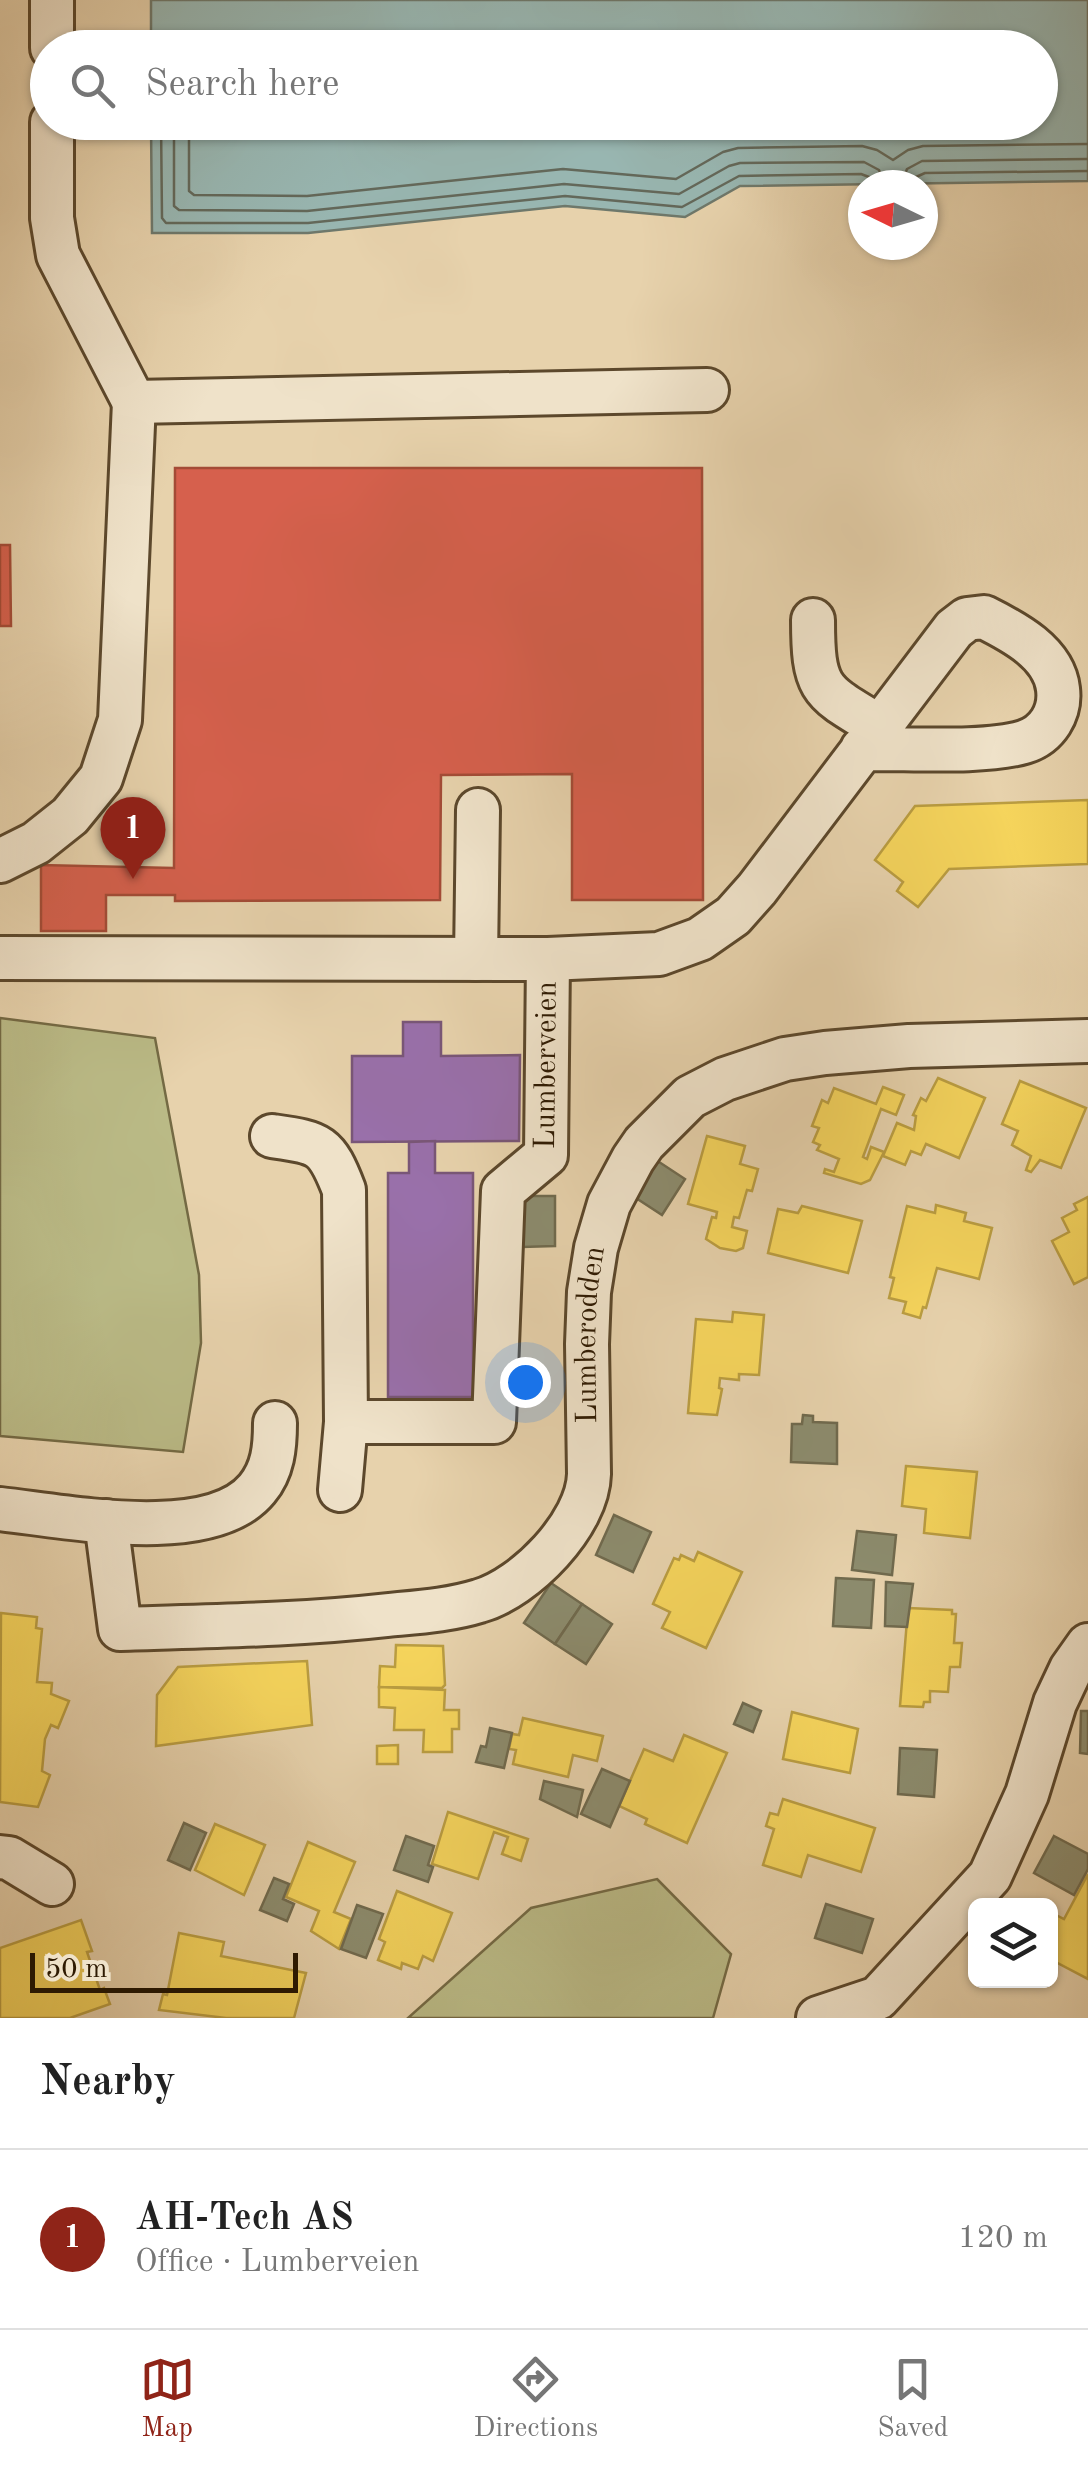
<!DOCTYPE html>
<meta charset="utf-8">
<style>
:root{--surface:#fff;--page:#f2f2f2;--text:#222;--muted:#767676;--line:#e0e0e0;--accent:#8f2418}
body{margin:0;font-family:"Old Standard TT",serif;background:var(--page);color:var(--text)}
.controls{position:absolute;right:30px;bottom:30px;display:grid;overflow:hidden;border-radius:15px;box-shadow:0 2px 8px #0004}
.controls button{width:90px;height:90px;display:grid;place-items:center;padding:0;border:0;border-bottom:2px solid var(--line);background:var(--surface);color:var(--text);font:50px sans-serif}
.compass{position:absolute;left:848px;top:170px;width:90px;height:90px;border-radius:50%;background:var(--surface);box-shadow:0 2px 8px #0004;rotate:275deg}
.scale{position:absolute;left:30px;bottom:25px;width:268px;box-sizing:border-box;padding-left:10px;border:5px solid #2e1a02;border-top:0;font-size:28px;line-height:35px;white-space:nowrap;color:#2e1a02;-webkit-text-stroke:8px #efe2c9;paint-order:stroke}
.you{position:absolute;left:525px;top:1382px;width:35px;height:35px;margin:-25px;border:8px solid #fff;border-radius:50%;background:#1a73e8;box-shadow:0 0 0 15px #1a73e833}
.badge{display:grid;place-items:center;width:65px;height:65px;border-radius:50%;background:var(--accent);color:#fff;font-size:32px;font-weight:700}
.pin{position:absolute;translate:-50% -82px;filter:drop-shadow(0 2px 5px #0008)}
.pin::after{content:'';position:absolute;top:52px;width:35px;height:30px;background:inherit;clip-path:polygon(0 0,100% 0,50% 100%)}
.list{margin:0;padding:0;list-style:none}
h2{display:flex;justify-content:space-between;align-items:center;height:130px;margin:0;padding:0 40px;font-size:42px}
h2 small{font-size:32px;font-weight:400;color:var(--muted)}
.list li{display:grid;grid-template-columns:65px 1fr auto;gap:30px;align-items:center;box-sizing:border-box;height:180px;padding:0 40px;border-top:2px solid var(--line)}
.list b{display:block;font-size:38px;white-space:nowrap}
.list p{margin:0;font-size:32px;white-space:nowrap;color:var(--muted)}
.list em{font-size:32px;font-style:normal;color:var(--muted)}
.icon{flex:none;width:55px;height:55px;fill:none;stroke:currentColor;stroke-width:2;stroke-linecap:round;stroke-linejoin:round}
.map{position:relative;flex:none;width:1088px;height:2018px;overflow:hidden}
.search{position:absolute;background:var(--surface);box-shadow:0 2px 8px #0004;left:30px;right:30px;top:30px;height:110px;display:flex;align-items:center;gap:25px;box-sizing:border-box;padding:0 35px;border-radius:55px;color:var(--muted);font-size:38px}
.sheet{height:310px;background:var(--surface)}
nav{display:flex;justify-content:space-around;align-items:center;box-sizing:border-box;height:140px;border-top:2px solid var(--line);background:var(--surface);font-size:28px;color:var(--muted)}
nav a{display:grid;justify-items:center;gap:5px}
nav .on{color:var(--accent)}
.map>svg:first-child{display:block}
.green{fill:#baba86;stroke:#746a44;stroke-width:2.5}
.water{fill:#98b6b1;stroke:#6e786b;stroke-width:2.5}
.homes{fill:#f6d55c;stroke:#ba9d41;stroke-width:2.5}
.shops{fill:#d6604d;stroke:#a44b36;stroke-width:2.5}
.offices{fill:#9970ab;stroke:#795678;stroke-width:2.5}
.industry{fill:#8c8c6e;stroke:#706a4e;stroke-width:2.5}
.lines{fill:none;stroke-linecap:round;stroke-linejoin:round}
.shore{stroke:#63685a;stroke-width:2.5}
.minor-casing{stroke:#5c482c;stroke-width:48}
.minor{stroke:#efe2c9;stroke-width:42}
.labels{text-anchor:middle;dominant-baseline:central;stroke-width:10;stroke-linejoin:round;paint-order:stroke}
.street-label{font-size:30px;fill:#2e1a02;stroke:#efe2c9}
</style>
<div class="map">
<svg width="1088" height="2018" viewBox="0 0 1088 2018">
<rect width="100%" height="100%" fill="#e7d2ac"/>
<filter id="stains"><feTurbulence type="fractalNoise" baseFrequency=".002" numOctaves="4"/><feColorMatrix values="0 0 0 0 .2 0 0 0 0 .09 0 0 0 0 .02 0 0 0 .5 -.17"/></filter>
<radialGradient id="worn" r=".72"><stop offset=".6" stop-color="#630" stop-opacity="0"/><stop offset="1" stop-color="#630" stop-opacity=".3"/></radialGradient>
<!-- green -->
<g class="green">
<path d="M0 1018 155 1038 199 1275 201 1343 183 1452 0 1436Z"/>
<path d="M657 1879 731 1954 713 2018H408L531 1908Z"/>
</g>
<!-- water -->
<path class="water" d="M151 0H1088V181L740 186 685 217 565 206 308 233H152L151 123 1040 122V48L151 47Z"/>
<!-- homes -->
<g class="homes">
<path d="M1088 800V864L949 869 918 907 897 891 903 882 875 860 915 806Z"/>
<path d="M938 1078 985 1098 959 1158 926 1144 921 1155 911 1151 905 1165 883 1156 897 1123 914 1130 916 1116 913 1115 921 1098 926 1101Z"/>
<path d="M1020 1081 1086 1108 1061 1168 1040 1160 1031 1172 1026 1170 1031 1156 1012 1145 1018 1131 1002 1124Z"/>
<path d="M883 1087 904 1095 896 1115 881 1109 863 1157 867 1159 871 1147 884 1152 870 1180 861 1184 824 1173 825 1169 834 1172 839 1159 817 1150 820 1145 813 1142 819 1128 812 1126 822 1100 828 1103 834 1088 876 1104Z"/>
<path d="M707 1136 745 1146 740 1164 758 1169 752 1191 747 1190 739 1218 734 1217 732 1227 747 1231 743 1248 736 1251 720 1248 706 1239 712 1217 716 1218 717 1212 688 1204Z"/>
<path d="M1088 1197V1277L1074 1284 1052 1241 1069 1232 1062 1218 1077 1210 1074 1204Z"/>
<path d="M936 1205 966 1213 964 1221 992 1228 979 1279 937 1268 926 1308 923 1307 920 1318 903 1313 906 1302 889 1298 894 1278 890 1277 907 1206 935 1213Z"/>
<path d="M802 1206 862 1221 848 1273 768 1253 778 1209 798 1213Z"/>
<path d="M733 1312 764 1315 759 1375 739 1374V1380L720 1378 719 1388 722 1389 717 1415 688 1413 696 1319 732 1322Z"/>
<path d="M906 1466 977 1472 970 1538 924 1533 926 1509 902 1506Z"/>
<path d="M698 1552 742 1572 706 1648 662 1628 670 1612 653 1604 674 1558 679 1560 681 1555 694 1561Z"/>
<path d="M908 1608 952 1610V1614H956L954 1643H962L960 1667H950L948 1692 930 1691V1702H924L923 1707 900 1706Z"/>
<path d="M1 1613 37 1617 36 1628 42 1629 37 1682 52 1683 51 1694 69 1701 58 1728 51 1725 45 1739 42 1771 50 1775 38 1807 0 1802Z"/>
<path d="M396 1645 443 1646 445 1685 442 1688 379 1687 380 1666 395 1667Z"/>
<path d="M307 1661 312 1725 156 1746 157 1695 178 1667Z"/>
<path d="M379 1687 445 1690 444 1710H459V1729H452V1752H423L424 1730H394L395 1708 379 1707Z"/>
<path d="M792 1712 858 1729 850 1773 783 1759Z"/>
<path d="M523 1718 603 1736 597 1761 573 1755 568 1777 513 1764 516 1750 509 1749 512 1734 519 1735Z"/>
<path d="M684 1735 727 1753 687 1843 645 1824 647 1819 619 1806 644 1749 673 1761Z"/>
<path d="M398 1745V1764H377V1746Z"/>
<path d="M783 1799 875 1828 861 1872 808 1855 801 1877 763 1865 774 1829 766 1826 770 1813 778 1815Z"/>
<path d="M448 1812 528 1839 521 1861 502 1854 508 1837 494 1832 478 1879 432 1864Z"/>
<path d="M215 1824 265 1845 244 1895 195 1870Z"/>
<path d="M308 1842 355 1862 334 1912 351 1919 339 1949 311 1931 319 1911 286 1897Z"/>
<path d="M1088 1874V1979L1050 1959V1912L1064 1919Z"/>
<path d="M397 1891 452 1913 433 1961 423 1956 418 1969 402 1963 401 1969 378 1960 385 1942 379 1939Z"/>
<path d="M81 1920 92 1951 87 1952 100 1990 104 1988 110 2004 70 2018H0V1948Z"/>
<path d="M179 1933 224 1942 221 1956 306 1973 294 2018H226L159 2010 163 1994 167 1995Z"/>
</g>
<!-- shops -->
<g class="shops">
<path d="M175 468H702L703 900H572V774L441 775 440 900 175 901V895H106V931H41V865L174 868Z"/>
<path d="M0 545H10L11 626H0Z"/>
</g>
<!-- offices -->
<g class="offices">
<path d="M403 1022H441V1056L520 1055 519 1141 352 1142V1056H403Z"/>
<path d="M435 1141V1173H473V1397H388V1173H409V1142Z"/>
</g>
<!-- industry -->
<g class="industry">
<path d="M653 1158 685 1179 662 1215 636 1198Z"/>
<path d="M522 1196H555V1246L522 1247Z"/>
<path d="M803 1415 813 1416V1422L837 1423V1464L791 1462 792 1424H802Z"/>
<path d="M614 1515 651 1532 633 1572 596 1555Z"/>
<path d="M857 1531 896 1535 892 1575 852 1570Z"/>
<path d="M836 1578 874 1580 871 1628 833 1626Z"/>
<path d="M886 1582 913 1584 907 1627 885 1626Z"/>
<path d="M551 1583 582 1604 555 1644 524 1623Z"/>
<path d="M582 1604 612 1624 586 1664 555 1644Z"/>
<path d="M743 1703 761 1711 753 1732 734 1724Z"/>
<path d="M1081 1711H1088V1754L1080 1753Z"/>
<path d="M490 1728 512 1733 504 1768 476 1762 481 1746 486 1747Z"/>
<path d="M900 1748 937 1750 934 1797 898 1794Z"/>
<path d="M602 1769 630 1781 610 1827 581 1814Z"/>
<path d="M544 1781 583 1790 577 1817 540 1799Z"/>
<path d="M184 1823 206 1833 190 1870 168 1860Z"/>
<path d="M406 1836 434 1846 428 1865 433 1867 428 1882 394 1870Z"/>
<path d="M1054 1836 1088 1854V1869L1074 1895 1034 1873Z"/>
<path d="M274 1878 289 1884 283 1899 294 1904 287 1921 260 1910Z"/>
<path d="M826 1904 873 1919 862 1953 815 1938Z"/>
<path d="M357 1905 383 1914 366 1958 341 1949Z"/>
</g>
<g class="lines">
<!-- shore -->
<g class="shore">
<path d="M161 122 162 218 166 223H308L565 196 682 207 739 176 861 174 869 177 873 185"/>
<path d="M174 122V206L179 210 307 211 564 184 679 194 729 166 740 163 864 162 879 170 885 185"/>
<path d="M189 122V191L194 195 307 196 563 169 676 179 723 152 738 148 862 146 877 150 893 160 908 150 923 146 1088 144"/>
<path d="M901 185 907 169 922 161 1088 159"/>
<path d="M913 185 916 177 925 173 1088 171"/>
</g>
<defs>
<g id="minor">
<path d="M52 48V0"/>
<path d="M52 122V218L58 255 134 402 707 390"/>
<path d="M813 620C813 692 821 691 880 727"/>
<path d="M0 861 36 843 70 816 101 778 120 720 134 402"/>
<path d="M0 958 548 959 659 954 700 939 733 916 757 889 954 629 967 619 984 617C1014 632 1054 653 1058 689 1061 713 1047 735 1024 742 983 754 907 748 862 749"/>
<path d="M476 959 478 810"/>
<path d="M272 1136C320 1143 326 1143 344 1190L346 1422 340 1490"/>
<path id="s1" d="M346 1422H494L503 1191 546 1155 548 959"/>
<path d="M0 1509C65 1516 210 1546 257 1489 273 1470 275 1447 275 1423"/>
<path id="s2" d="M106 1521 120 1629C210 1626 299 1625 388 1615 419 1612 450 1610 479 1601 525 1588 588 1524 589 1474L587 1344 589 1292 596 1248 609 1204 633 1159 644 1143 690 1097 725 1079 785 1059 825 1053 909 1046 1088 1041"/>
<path d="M0 1857 9 1858 52 1884"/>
<path d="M818 2018 878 1998 990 1876 1027 1794 1055 1703 1071 1669 1088 1645"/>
</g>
</defs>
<!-- minor casing -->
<use href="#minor" class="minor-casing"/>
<!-- minor -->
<use href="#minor" class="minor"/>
</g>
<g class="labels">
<!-- street labels -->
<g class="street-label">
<text stroke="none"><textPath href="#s1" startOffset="525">Lumberveien</textPath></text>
<text stroke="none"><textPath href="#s2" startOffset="785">Lumberodden</textPath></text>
</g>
</g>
<rect width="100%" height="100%" filter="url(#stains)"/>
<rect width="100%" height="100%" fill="url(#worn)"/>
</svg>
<div class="controls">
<button><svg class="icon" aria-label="layers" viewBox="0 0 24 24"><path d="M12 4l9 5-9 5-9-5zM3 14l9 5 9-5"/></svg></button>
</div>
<svg class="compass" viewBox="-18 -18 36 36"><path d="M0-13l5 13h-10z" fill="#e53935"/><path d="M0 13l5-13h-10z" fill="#767676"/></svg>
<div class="scale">50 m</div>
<div class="you"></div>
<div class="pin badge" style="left:133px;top:879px">1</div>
<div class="search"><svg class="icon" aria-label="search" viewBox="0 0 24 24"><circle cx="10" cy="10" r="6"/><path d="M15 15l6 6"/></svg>Search here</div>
</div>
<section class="sheet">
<h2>Nearby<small></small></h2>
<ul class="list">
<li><span class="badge">1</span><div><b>AH-Tech AS</b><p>Office · Lumberveien</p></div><em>120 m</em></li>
</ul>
</section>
<nav>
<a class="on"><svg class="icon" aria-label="map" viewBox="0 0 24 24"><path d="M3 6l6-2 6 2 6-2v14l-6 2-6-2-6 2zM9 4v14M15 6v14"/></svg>Map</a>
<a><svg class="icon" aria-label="directions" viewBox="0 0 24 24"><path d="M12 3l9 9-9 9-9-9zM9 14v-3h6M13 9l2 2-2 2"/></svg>Directions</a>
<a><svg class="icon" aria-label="saved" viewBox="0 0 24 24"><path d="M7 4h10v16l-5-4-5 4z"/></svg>Saved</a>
</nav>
